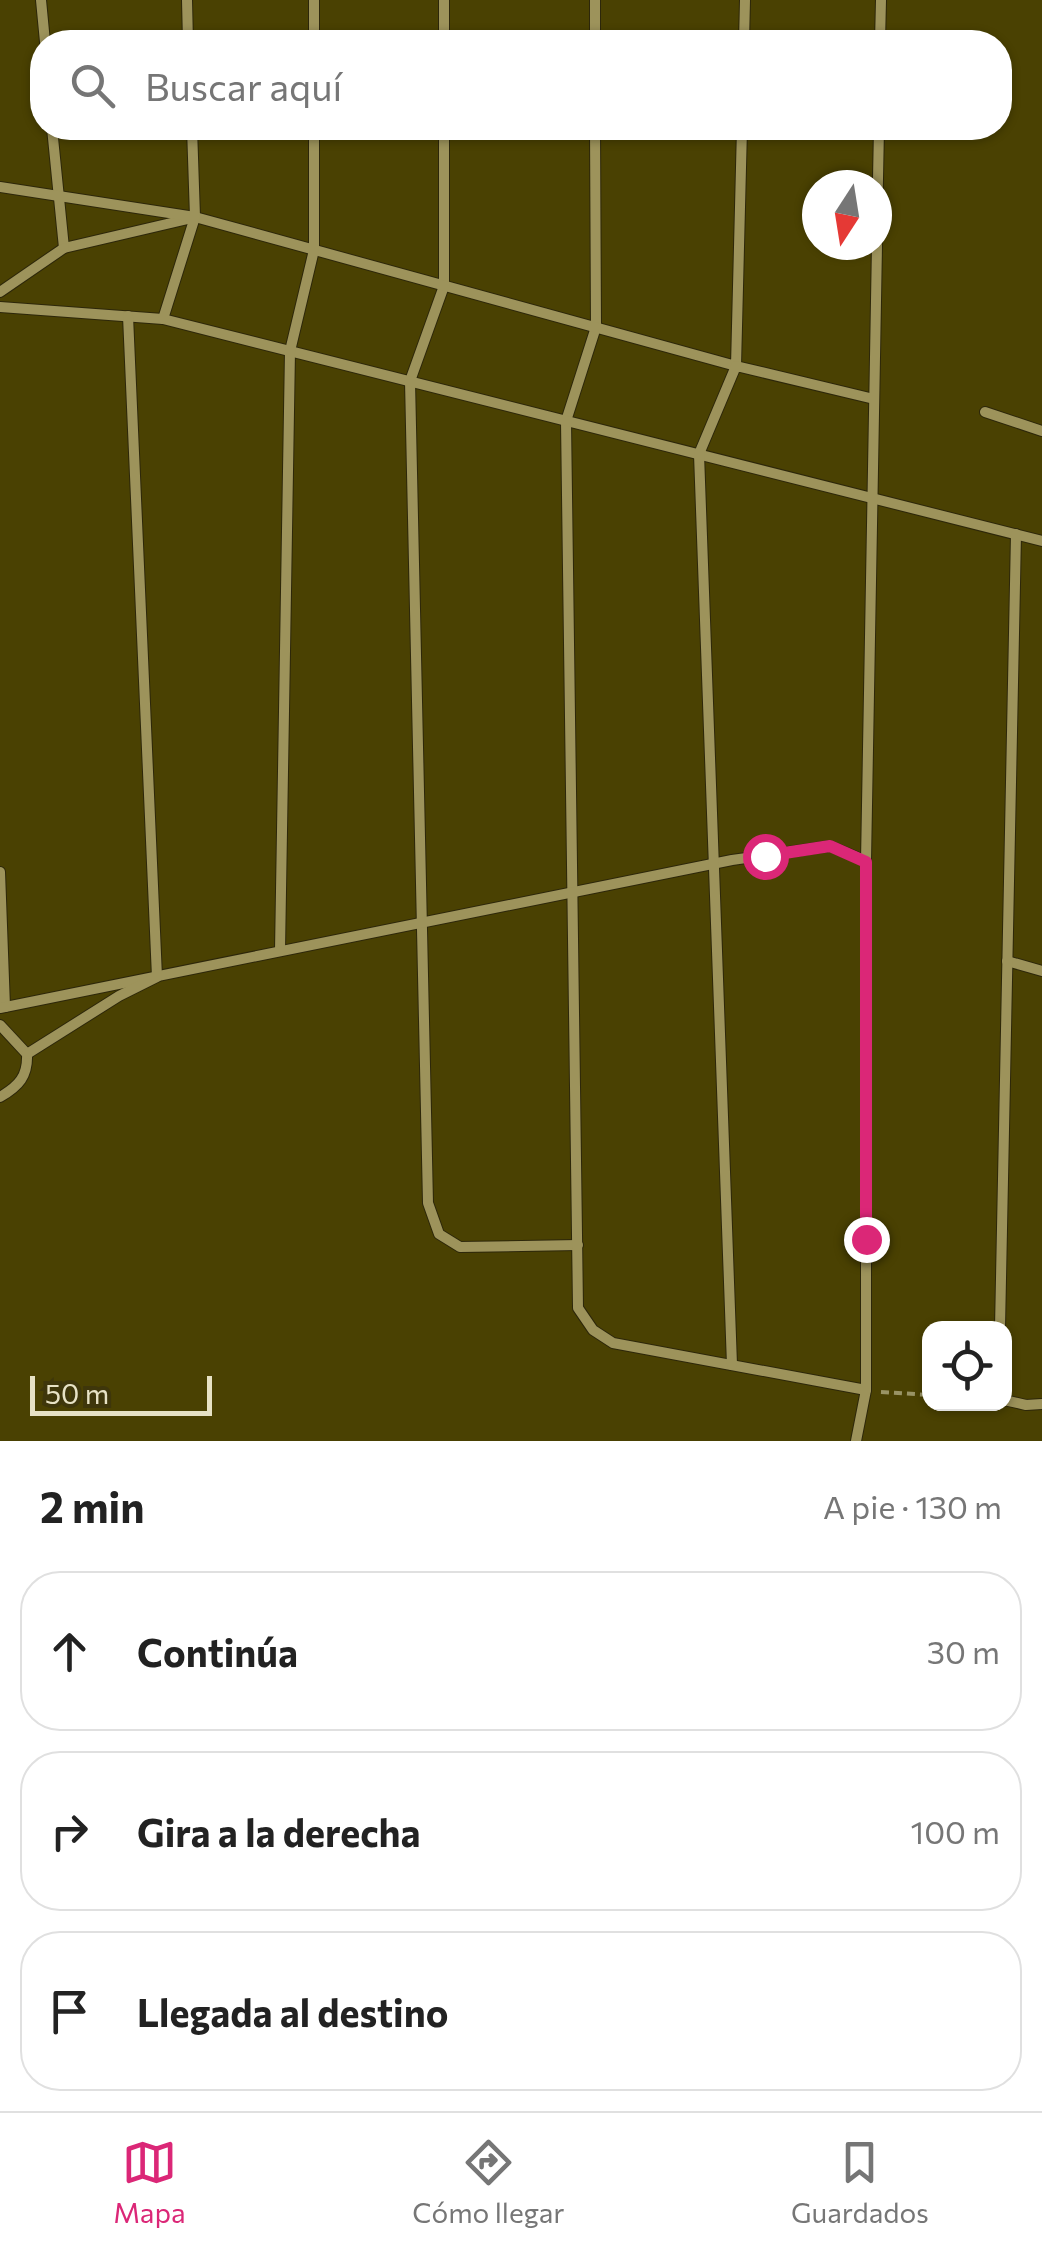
<!DOCTYPE html>
<html lang="es">
<meta charset="utf-8">
<style>
:root{--surface:#fff;--page:#f6f6f6;--text:#222;--muted:#767676;--line:#e0e0e0;--accent:#db2777}
body{margin:0;font-family:Commissioner,sans-serif;background:var(--page);color:var(--text)}
.controls{position:absolute;right:30px;bottom:30px;display:grid;overflow:hidden;border-radius:20px;box-shadow:0 2px 8px #0004}
.controls button{width:90px;height:90px;display:grid;place-items:center;padding:0;border:0;border-bottom:2px solid var(--line);background:var(--surface);color:var(--text);font:50px sans-serif}
.compass{position:absolute;left:802px;top:170px;width:90px;height:90px;border-radius:50%;background:var(--surface);box-shadow:0 2px 8px #0004;rotate:192deg}
.scale{position:absolute;left:30px;bottom:25px;width:182px;box-sizing:border-box;padding-left:10px;border:5px solid #e7e2c5;border-top:0;font-size:28px;line-height:35px;white-space:nowrap;color:#e7e2c5;-webkit-text-stroke:8px #3e360b;paint-order:stroke}
.stop{position:absolute;width:30px;height:30px;margin:-22px;border:8px solid #db2777;border-radius:50%;background:#fff}
.stop.end{background:#db2777;border-color:#fff;box-shadow:0 2px 10px #0008}
.list{margin:0;padding:0;list-style:none}
h2{display:flex;justify-content:space-between;align-items:center;height:130px;margin:0;padding:0 40px;font-size:42px}
h2 small{font-size:32px;font-weight:400;color:var(--muted)}
.list li{display:grid;grid-template-columns:65px 1fr auto;gap:30px;align-items:center;box-sizing:border-box;height:160px;margin:0 20px 20px;padding:0 20px;border:2px solid var(--line);border-radius:40px}
.list b{display:block;font-size:38px;white-space:nowrap}
.list em{font-size:32px;font-style:normal;color:var(--muted)}
.icon{flex:none;width:55px;height:55px;fill:none;stroke:currentColor;stroke-width:2;stroke-linecap:round;stroke-linejoin:round}
.map{position:relative;flex:none;width:1042px;height:1441px;overflow:hidden}
.search{position:absolute;background:var(--surface);box-shadow:0 2px 8px #0004;left:30px;right:30px;top:30px;height:110px;display:flex;align-items:center;gap:25px;box-sizing:border-box;padding:0 35px;border-radius:40px;color:var(--muted);font-size:38px}
.sheet{height:670px;background:var(--surface)}
nav{display:flex;justify-content:space-around;align-items:center;box-sizing:border-box;height:140px;border-top:2px solid var(--line);background:var(--surface);font-size:28px;color:var(--muted)}
nav a{display:grid;justify-items:center;gap:5px}
nav .on{color:var(--accent)}
.map>svg:first-child{display:block}
.lines{fill:none;stroke-linecap:round;stroke-linejoin:round}
.minor-casing{stroke:#2d270a;stroke-width:12}
.path{stroke:#999365;stroke-width:4;stroke-dasharray:8 5;stroke-linecap:butt}
.minor{stroke:#9d935b;stroke-width:10}
.route{stroke:#db2777;stroke-width:12}
</style>
<div class="map">
<svg width="1042" height="1441" viewBox="0 0 1042 1441">
<rect width="100%" height="100%" fill="#4a4102"/>
<g class="lines">
<defs>
<g id="minor">
<path d="M41 0 45 42"/>
<path d="M187 0 188 42"/>
<path d="M314 0V42"/>
<path d="M444 0V42"/>
<path d="M595 0V42"/>
<path d="M744 42 745 0"/>
<path d="M880 42 881 0"/>
<path d="M52 128 64 248 188 219"/>
<path d="M444 128V286L410 381 428 1203 439 1234 460 1247 578 1245"/>
<path d="M595 128 596 327 566 421 578 1308 593 1330 613 1343 866 1390"/>
<path d="M0 187 195 217 736 366 742 128"/>
<path d="M877 229 879 128"/>
<path d="M0 292 64 248"/>
<path d="M0 307 163 319 1042 541"/>
<path d="M163 319 195 217 192 128"/>
<path d="M985 412 1042 431"/>
<path d="M0 872 5 1007"/>
<path d="M280 951 290 351 314 250V128"/>
<path d="M1007 961 1042 971"/>
<path d="M0 1008 732 860 830 846 866 861"/>
<path d="M0 1025 27 1054C28 1076 19 1086 0 1097"/>
<path d="M27 1054 119 996 157 977 128 316"/>
<path d="M1000 1328 1016 534"/>
<path d="M732 1365 699 454 736 366 874 399"/>
<path d="M1004 1400 1026 1405 1042 1404"/>
<path d="M856 1441 866 1390V861L877 245"/>
</g>
</defs>
<!-- minor casing -->
<use href="#minor" class="minor-casing"/>
<!-- path -->
<path class="path" d="M881 1392 930 1395"/>
<!-- minor -->
<use href="#minor" class="minor"/>
</g>
<g class="lines">
<!-- route -->
<path class="route" d="M765 856 830 846 866 862V1239"/>
</g>
</svg>
<div class="controls">
<button><svg class="icon" aria-label="locate" viewBox="0 0 24 24"><circle cx="12" cy="12" r="6"/><path d="M12 2v4M12 18v4M2 12h4M18 12h4"/></svg></button>
</div>
<svg class="compass" viewBox="-18 -18 36 36"><path d="M0-13l5 13h-10z" fill="#e53935"/><path d="M0 13l5-13h-10z" fill="#767676"/></svg>
<div class="scale">50 m</div>
<div class="stop" style="left:765px;top:856px"></div>
<div class="stop end" style="left:866px;top:1239px"></div>
<div class="search"><svg class="icon" aria-label="search" viewBox="0 0 24 24"><circle cx="10" cy="10" r="6"/><path d="M15 15l6 6"/></svg>Buscar aquí</div>
</div>
<section class="sheet">
<h2>2 min<small>A pie · 130 m</small></h2>
<ul class="list">
<li><svg class="icon" aria-label="ahead" viewBox="0 0 24 24"><path d="M12 20V5M6 11l6-6 6 6"/></svg><div><b>Continúa</b></div><em>30 m</em></li>
<li><svg class="icon" aria-label="right" viewBox="0 0 24 24"><path d="M7 20v-9h11M14 6l5 5-5 5"/></svg><div><b>Gira a la derecha</b></div><em>100 m</em></li>
<li><svg class="icon" aria-label="arrive" viewBox="0 0 24 24"><path d="M6 21V4h12l-3 4 3 4H6"/></svg><div><b>Llegada al destino</b></div></li>
</ul>
</section>
<nav>
<a class="on"><svg class="icon" aria-label="map" viewBox="0 0 24 24"><path d="M3 6l6-2 6 2 6-2v14l-6 2-6-2-6 2zM9 4v14M15 6v14"/></svg>Mapa</a>
<a><svg class="icon" aria-label="directions" viewBox="0 0 24 24"><path d="M12 3l9 9-9 9-9-9zM9 14v-3h6M13 9l2 2-2 2"/></svg>Cómo llegar</a>
<a><svg class="icon" aria-label="saved" viewBox="0 0 24 24"><path d="M7 4h10v16l-5-4-5 4z"/></svg>Guardados</a>
</nav>
